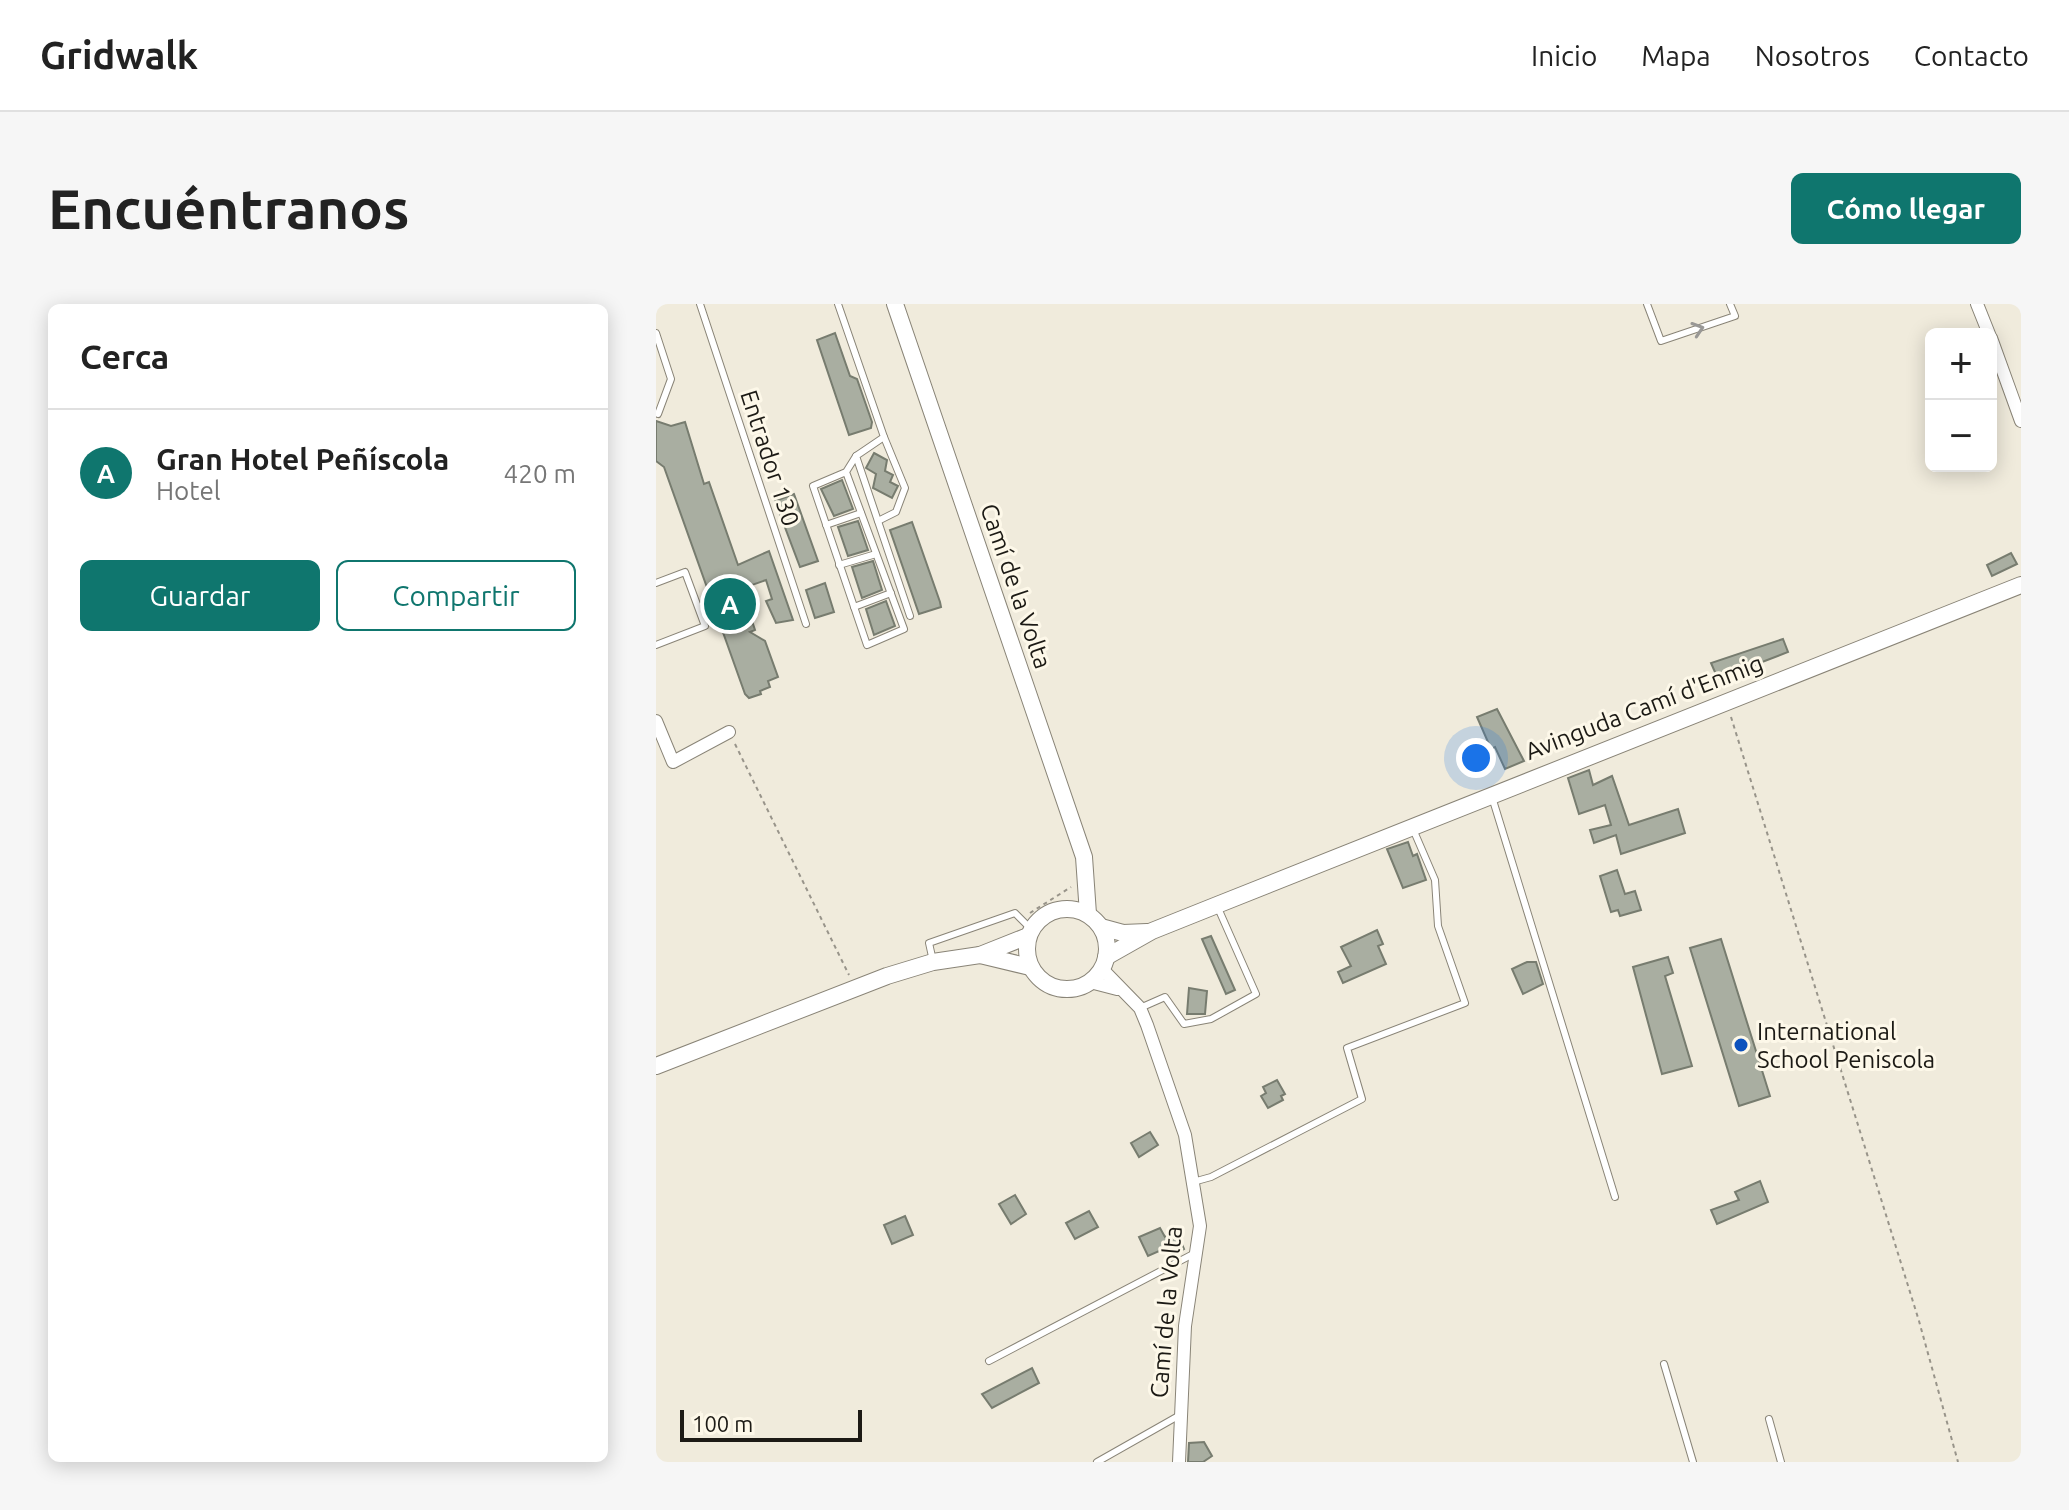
<!DOCTYPE html>
<html lang="es">
<meta charset="utf-8">
<style>
:root{--surface:#fff;--page:#f6f6f6;--text:#222;--muted:#767676;--line:#e0e0e0;--accent:#0f766e}
body{margin:0;font-family:Ubuntu,sans-serif;background:var(--page);color:var(--text)}
.controls{position:absolute;right:24px;top:24px;display:grid;overflow:hidden;border-radius:12px;box-shadow:0 4px 20px #0003}
.controls button{width:72px;height:72px;display:grid;place-items:center;padding:0;border:0;border-bottom:2px solid var(--line);background:var(--surface);color:var(--text);font:40px sans-serif}
.scale{position:absolute;left:24px;bottom:20px;width:182px;box-sizing:border-box;padding-left:8px;border:4px solid #1c1a15;border-top:0;font-size:22px;line-height:28px;white-space:nowrap;color:#1c1a15;-webkit-text-stroke:6px #fdf8e9;paint-order:stroke}
.you{position:absolute;left:820px;top:454px;width:28px;height:28px;margin:-20px;border:6px solid #fff;border-radius:50%;background:#1a73e8;box-shadow:0 0 0 12px #1a73e833}
.badge{display:grid;place-items:center;width:52px;height:52px;border-radius:50%;background:var(--accent);color:#fff;font-size:26px;font-weight:700}
.pin{position:absolute;translate:-50% -50%;border:4px solid #fff;box-shadow:0 2px 8px #0006}
.list{margin:0;padding:0;list-style:none}
h2{display:flex;justify-content:space-between;align-items:center;height:104px;margin:0;padding:0 32px;font-size:34px}
h2 small{font-size:26px;font-weight:400;color:var(--muted)}
.list li{display:grid;grid-template-columns:52px 1fr auto;gap:24px;align-items:center;box-sizing:border-box;height:128px;padding:0 32px;border-top:2px solid var(--line)}
.list b{display:block;font-size:30px;white-space:nowrap}
.list p{margin:0;font-size:26px;white-space:nowrap;color:var(--muted)}
.list em{font-size:26px;font-style:normal;color:var(--muted)}
.actions{display:flex;gap:16px;padding:24px 32px}
.actions a{flex:1;padding:18px 0;border:2px solid var(--accent);border-radius:12px;text-align:center;font-size:28px;color:var(--accent)}
.actions .main{background:var(--accent);color:#fff}
.map{position:relative;flex:none;width:1365px;height:1158px;overflow:hidden;border-radius:12px}
header{display:flex;align-items:center;gap:48px;box-sizing:border-box;height:112px;padding:0 40px;background:var(--surface);border-bottom:2px solid var(--line)}
header strong{font-size:38px}
nav{display:flex;gap:44px;margin-inline-start:auto;font-size:28px}
.intro{display:flex;align-items:center;justify-content:space-between;box-sizing:border-box;height:192px;padding:0 48px}
h1{margin:0;font-size:56px}
.button{padding:20px 36px;border-radius:12px;background:var(--accent);color:#fff;font-size:28px;font-weight:700}
main{display:flex;gap:48px;padding:0 48px}
aside{flex:1;background:var(--surface);border-radius:12px;box-shadow:0 4px 20px #0003}
.map>svg:first-child{display:block}
.building{fill:#a9aea1;stroke:#777c6f;stroke-width:2}
.lines{fill:none;stroke-linecap:round;stroke-linejoin:round}
.service-casing{stroke:#898477;stroke-width:8}
.minor-casing{stroke:#898477;stroke-width:14}
.tertiary-casing{stroke:#898477;stroke-width:18}
.path{stroke:#98948a;stroke-width:2;stroke-dasharray:4 4;stroke-linecap:butt}
.service{stroke:#fff;stroke-width:6}
.minor{stroke:#fff;stroke-width:12}
.tertiary{stroke:#fff;stroke-width:16}
.oneway{stroke:#999896}
.poi-dot{fill:#0d52bd;stroke:#fdf8e9;stroke-width:3}
.labels{text-anchor:middle;dominant-baseline:central;stroke-width:6;stroke-linejoin:round;paint-order:stroke}
.street-label{font-size:24px;fill:#1c1a15;stroke:#fdf8e9}
.poi-label{font-size:24px;fill:#1c1a15;stroke:#fdf8e9;text-anchor:start}
</style>
<header>
<strong>Gridwalk</strong>
<nav><a>Inicio</a><a>Mapa</a><a>Nosotros</a><a>Contacto</a></nav>
</header>
<div class="intro"><h1>Encuéntranos</h1><a class="button">Cómo llegar</a></div>
<main>
<aside>
<h2>Cerca<small></small></h2>
<ul class="list">
<li><span class="badge">A</span><div><b>Gran Hotel Peñíscola</b><p>Hotel</p></div><em>420 m</em></li>
</ul>
<div class="actions"><a class="main">Guardar</a><a>Compartir</a></div>
</aside>
<div class="map">
<svg width="1365" height="1158" viewBox="0 0 1365 1158">
<rect width="100%" height="100%" fill="#f0ebdc"/>
<!-- building -->
<g class="building">
<path d="M179 29 194 72 201 75 216 118 215 124 193 131 161 36Z"/>
<path d="M0 117 15 122 29 118 48 180 53 178 82 261 113 247 137 316 120 319 110 297 116 295 110 276 90 283 98 306 95 314 99 326 94 328 109 337 122 373 112 377 114 383 104 387 105 390 93 394 89 390 8 163 0 157Z"/>
<path d="M218 149 231 156 229 167 237 171 234 178 242 182 236 194 217 184 220 170 210 164Z"/>
<path d="M186 176 197 205 178 212 165 185Z"/>
<path d="M138 190 162 257 144 263 119 197Z"/>
<path d="M202 217 212 246 192 252 182 223Z"/>
<path d="M256 218 284 298 285 303 263 310 234 226Z"/>
<path d="M1355 249 1361 260 1336 272 1331 261Z"/>
<path d="M217 257 226 286 206 294 196 263Z"/>
<path d="M169 279 178 308 159 314 150 286Z"/>
<path d="M230 297 239 322 218 331 210 305Z"/>
<path d="M1127 335 1132 348 1062 375 1055 359Z"/>
<path d="M841 405 868 457 849 465 839 443 835 445 821 413Z"/>
<path d="M933 466 937 481 956 472 973 521 1022 505 1029 529 965 550 960 531 938 539 934 526 955 521 949 501 923 510 912 474Z"/>
<path d="M752 538 757 552 761 550 770 576 747 584 731 545Z"/>
<path d="M961 566 969 590 979 587 985 606 964 612 962 606 955 608 944 572Z"/>
<path d="M721 626 727 640 722 642 730 660 687 679 682 668 695 662 685 643Z"/>
<path d="M555 632 579 686 570 690 546 635Z"/>
<path d="M1065 635 1114 792 1083 802 1034 644Z"/>
<path d="M1012 653 1017 669 1009 672 1036 762 1006 770 977 663Z"/>
<path d="M871 658H880L887 680 867 690 856 665Z"/>
<path d="M533 684 551 687 549 710H531Z"/>
<path d="M621 776 629 790 625 792 627 796 612 804 605 792 610 789 607 783Z"/>
<path d="M494 828 502 841 483 853 475 839Z"/>
<path d="M1104 877 1112 898 1061 920 1055 906 1083 896 1079 888Z"/>
<path d="M359 891 370 910 355 920 343 900Z"/>
<path d="M433 907 442 923 419 935 410 919Z"/>
<path d="M249 912 257 931 236 940 228 921Z"/>
<path d="M504 924 509 933 521 928 528 945 516 951 512 943 492 952 483 933Z"/>
<path d="M376 1064 383 1079 336 1104 326 1090Z"/>
<path d="M548 1138 556 1152 547 1158H532L533 1139Z"/>
</g>
<g class="lines">
<defs>
<g id="service">
<path d="M44 0 150 320"/>
<path d="M182 0 228 133 200 152 254 312"/>
<path d="M991 0 1005 37 1079 12 1074 0"/>
<path d="M0 29 15 75 2 110"/>
<path d="M190 168 248 325 211 341 157 182 190 168 200 152"/>
<path d="M222 217 240 208 249 184 228 133"/>
<path d="M170 221 205 209"/>
<path d="M183 261 220 250"/>
<path d="M0 279 29 268 49 322 0 341"/>
<path d="M198 303 235 289"/>
<path d="M836 493 959 893"/>
<path d="M277 657 273 639 359 609 375 625"/>
<path d="M484 704 509 693 528 720 555 715 600 690 562 604"/>
<path d="M537 878 555 873 706 795 691 744 809 699 782 622 779 576 757 525"/>
<path d="M333 1057 541 948"/>
<path d="M1008 1060 1037 1158"/>
<path d="M1113 1115 1125 1158"/>
<path d="M441 1158 524 1111"/>
</g>
<g id="minor">
<path d="M1321 0 1333 30"/>
<path d="M1335 34 1365 117"/>
<path d="M0 417 17 458 73 428"/>
<path d="M446 665 484 704 491 721 529 831 544 922 529 1022 523 1158"/>
<path d="M434 678 461 685"/>
</g>
<g id="tertiary">
<path d="M239 0 428 553 432 610"/>
<circle cx="411" cy="645" r="40"/>
<path d="M445 623 467 629 491 628"/>
<path d="M324 651 374 663"/>
<path d="M450 653 496 627 561 601 1365 281"/>
<path d="M0 762 231 672 277 658 324 651 372 632"/>
</g>
</defs>
<!-- service casing -->
<use href="#service" class="service-casing"/>
<!-- minor casing -->
<use href="#minor" class="minor-casing"/>
<!-- tertiary casing -->
<use href="#tertiary" class="tertiary-casing"/>
<!-- path -->
<g class="path">
<path d="M1075 413 1263 1017 1302 1158"/>
<path d="M79 440 193 671"/>
<path d="M374 609 415 583"/>
</g>
<!-- service -->
<use href="#service" class="service"/>
<!-- minor -->
<use href="#minor" class="minor"/>
<!-- tertiary -->
<use href="#tertiary" class="tertiary"/>
</g>
<!-- one-way arrows -->
<defs><path id="oneway-chevron" d="M-2-3.5L2.5 0L-2 3.5" fill="none" stroke-width="1.6" stroke-linecap="round" stroke-linejoin="round" transform="scale(2)"/></defs>
<use class="oneway" href="#oneway-chevron" transform="translate(1042 25) rotate(-18)"/>
<!-- markers -->
<circle class="poi-dot" cx="1085" cy="741" r="8"/>
<g class="labels">
<!-- street labels -->
<g class="street-label">
<text transform="translate(114 154) rotate(72)">Entrador 130</text>
<text transform="translate(360 282) rotate(71)">Camí de la Volta</text>
<text transform="translate(988 403) rotate(-21)">Avinguda Camí d'Enmig</text>
<text transform="translate(510 1008) rotate(-85)">Camí de la Volta</text>
</g>
<!-- poi labels -->
<g class="poi-label">
<text x="1101" y="727">International<tspan x="1101" dy="28">School Peniscola</tspan></text>
</g>
</g>
</svg>
<div class="controls">
<button>+</button>
<button>−</button>
</div>
<div class="scale">100 m</div>
<div class="you"></div>
<div class="pin badge" style="left:74px;top:300px">A</div>
</div>
</main>
